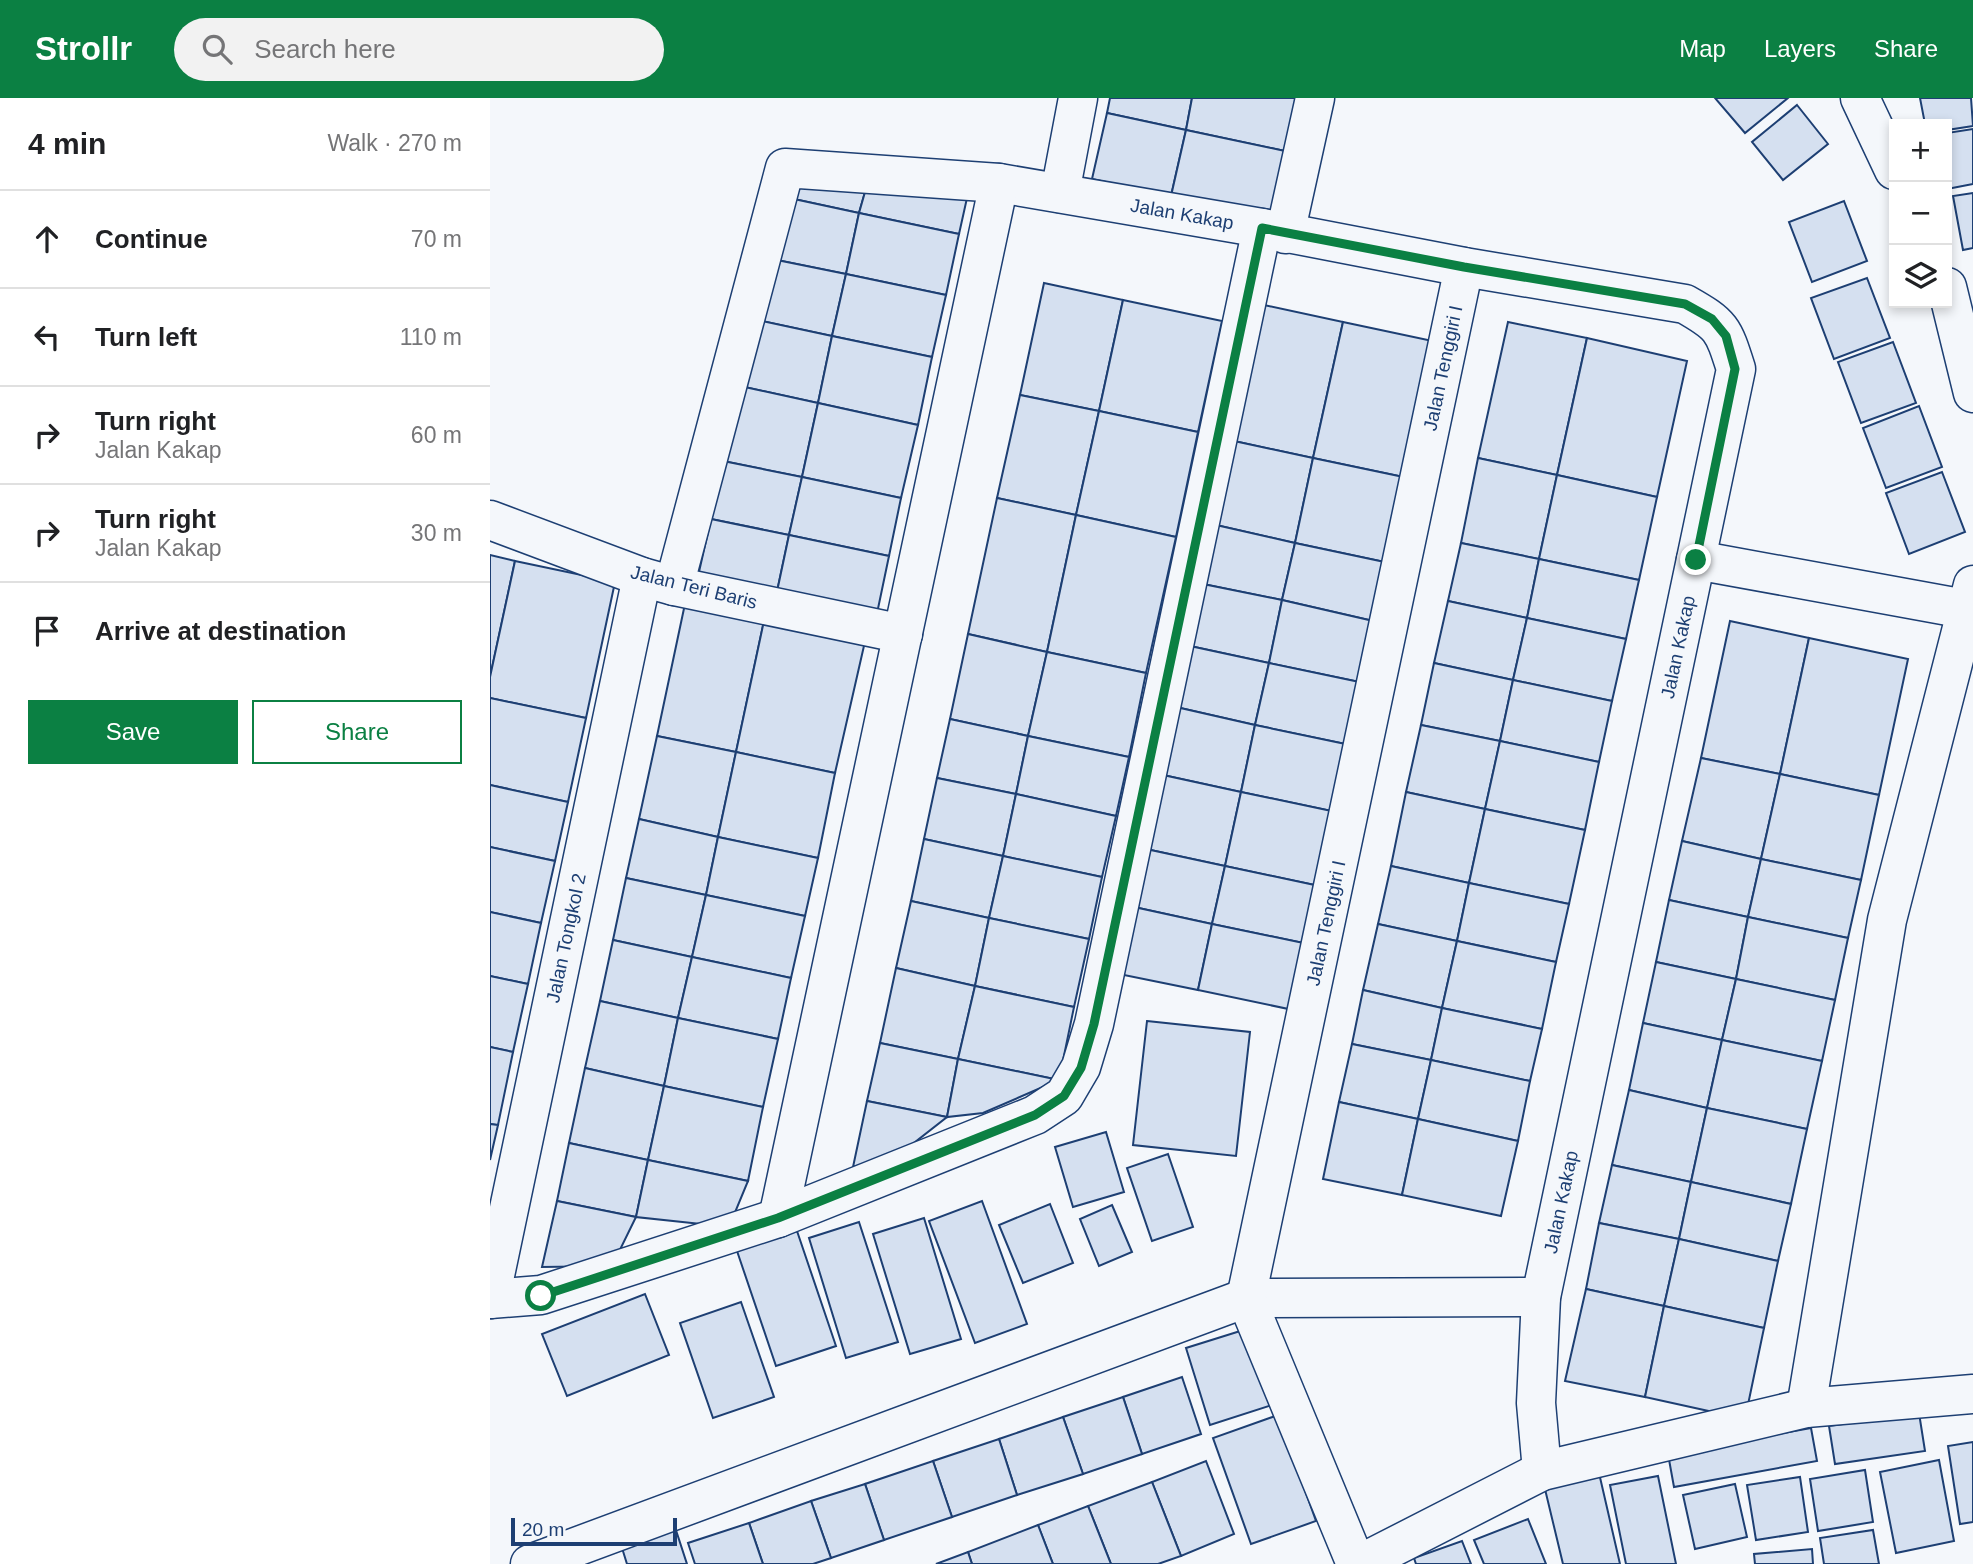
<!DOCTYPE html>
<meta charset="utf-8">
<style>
:root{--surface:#fff;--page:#f2f2f2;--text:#202124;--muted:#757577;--line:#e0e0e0;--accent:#0b8043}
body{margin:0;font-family:Arial,sans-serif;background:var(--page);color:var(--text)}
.controls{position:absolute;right:21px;top:21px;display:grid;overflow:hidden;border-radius:0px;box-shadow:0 4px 10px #0003}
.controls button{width:63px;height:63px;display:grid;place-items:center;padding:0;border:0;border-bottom:2px solid var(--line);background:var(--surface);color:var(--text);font:35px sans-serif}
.scale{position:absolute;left:21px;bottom:18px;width:166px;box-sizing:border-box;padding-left:7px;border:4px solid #1d3f73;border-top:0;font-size:19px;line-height:24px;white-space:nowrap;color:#1d3f73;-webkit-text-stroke:5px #f4f7fb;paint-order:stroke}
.stop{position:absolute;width:21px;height:21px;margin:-16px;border:5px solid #0b8043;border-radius:50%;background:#fff}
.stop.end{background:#0b8043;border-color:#fff;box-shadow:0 2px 7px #0008}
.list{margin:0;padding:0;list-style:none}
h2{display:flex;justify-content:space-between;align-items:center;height:91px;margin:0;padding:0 28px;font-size:30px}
h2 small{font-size:23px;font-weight:400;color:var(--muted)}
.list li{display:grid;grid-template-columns:46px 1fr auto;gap:21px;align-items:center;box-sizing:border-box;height:98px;padding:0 28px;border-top:2px solid var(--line)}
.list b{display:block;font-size:26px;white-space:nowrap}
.list p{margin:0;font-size:23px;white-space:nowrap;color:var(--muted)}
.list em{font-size:23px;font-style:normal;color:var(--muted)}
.actions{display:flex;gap:14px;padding:21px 28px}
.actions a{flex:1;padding:16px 0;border:2px solid var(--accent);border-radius:0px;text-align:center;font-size:24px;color:var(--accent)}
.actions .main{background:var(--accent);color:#fff}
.icon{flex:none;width:38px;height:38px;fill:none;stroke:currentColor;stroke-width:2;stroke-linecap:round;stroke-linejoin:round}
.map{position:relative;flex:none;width:1483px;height:1466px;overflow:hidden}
header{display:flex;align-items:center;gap:42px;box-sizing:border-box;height:98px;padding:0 35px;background:var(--accent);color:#fff}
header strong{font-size:33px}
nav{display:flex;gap:38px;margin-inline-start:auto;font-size:24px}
.search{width:490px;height:63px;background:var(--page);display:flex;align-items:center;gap:18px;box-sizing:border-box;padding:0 24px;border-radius:38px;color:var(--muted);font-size:26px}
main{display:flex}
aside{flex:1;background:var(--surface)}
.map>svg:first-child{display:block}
.building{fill:#d5e0f0;stroke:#1d3f73;stroke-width:2}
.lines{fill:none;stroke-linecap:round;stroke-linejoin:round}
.minor-casing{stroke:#1d3f73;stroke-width:41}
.minor{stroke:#f4f7fb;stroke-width:38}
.route{stroke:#0b8043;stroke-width:9}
.labels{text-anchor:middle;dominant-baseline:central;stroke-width:5;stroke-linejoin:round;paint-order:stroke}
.street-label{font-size:19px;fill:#1d3f73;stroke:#f4f7fb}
</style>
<header>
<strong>Strollr</strong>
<div class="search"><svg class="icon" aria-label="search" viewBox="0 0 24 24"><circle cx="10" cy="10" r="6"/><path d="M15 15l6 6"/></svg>Search here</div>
<nav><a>Map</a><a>Layers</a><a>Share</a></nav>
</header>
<main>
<aside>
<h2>4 min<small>Walk · 270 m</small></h2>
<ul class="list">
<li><svg class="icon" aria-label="ahead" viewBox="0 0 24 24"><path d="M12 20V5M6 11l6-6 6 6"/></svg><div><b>Continue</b></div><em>70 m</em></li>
<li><svg class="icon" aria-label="left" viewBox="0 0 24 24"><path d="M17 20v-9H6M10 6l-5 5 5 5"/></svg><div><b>Turn left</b></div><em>110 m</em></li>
<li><svg class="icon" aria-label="right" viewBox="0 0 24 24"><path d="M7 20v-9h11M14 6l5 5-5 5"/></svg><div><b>Turn right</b><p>Jalan Kakap</p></div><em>60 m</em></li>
<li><svg class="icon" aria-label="right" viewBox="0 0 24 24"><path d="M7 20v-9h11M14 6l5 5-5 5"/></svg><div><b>Turn right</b><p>Jalan Kakap</p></div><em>30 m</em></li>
<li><svg class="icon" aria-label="arrive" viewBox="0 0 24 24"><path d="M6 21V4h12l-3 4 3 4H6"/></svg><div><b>Arrive at destination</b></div></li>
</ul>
<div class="actions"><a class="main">Save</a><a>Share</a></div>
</aside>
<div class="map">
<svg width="1483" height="1466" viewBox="0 0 1483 1466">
<rect width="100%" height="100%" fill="#f4f7fb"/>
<!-- building -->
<g class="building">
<path d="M620 0H702L696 32 617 15Z"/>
<path d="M702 0H807L795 53 696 32Z"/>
<path d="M1225 0H1298L1255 35Z"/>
<path d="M1430 0H1481L1483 28 1457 32V26H1435Z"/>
<path d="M1307 7 1338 46 1293 82 1262 44Z"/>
<path d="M617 15 696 32 681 98 602 81Z"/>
<path d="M1483 31V86L1457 91V35Z"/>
<path d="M696 32 795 53 780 119 681 98Z"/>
<path d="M300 81 377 87 369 115 290 98Z"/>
<path d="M377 87 479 91 469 136 369 115Z"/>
<path d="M1483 95V150L1473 152 1463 98Z"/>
<path d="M290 98 369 115 356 176 277 160Z"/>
<path d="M1354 103 1377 163 1322 184 1299 124Z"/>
<path d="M369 115 469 136 456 197 356 176Z"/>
<path d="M277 160 356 176 342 238 263 221Z"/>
<path d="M356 176 456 197 442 259 342 238Z"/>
<path d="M1377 180 1400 240 1344 261 1321 200Z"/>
<path d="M554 185 633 202 609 313 530 297Z"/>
<path d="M633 202 732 223 708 334 609 313Z"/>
<path d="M774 207 853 224 823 360 744 343Z"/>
<path d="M263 221 342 238 328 305 250 288Z"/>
<path d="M853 224 952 245 923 381 823 360Z"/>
<path d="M1018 224 1097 240 1067 377 988 360Z"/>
<path d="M342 238 442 259 428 327 328 305Z"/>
<path d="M1097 240 1197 263 1167 399 1067 377Z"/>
<path d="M1403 244 1426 305 1371 325 1348 264Z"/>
<path d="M250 288 328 305 312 379 233 363Z"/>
<path d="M530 297 609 313 586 417 507 400Z"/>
<path d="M328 305 428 327 411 400 312 379Z"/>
<path d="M1429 308 1452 369 1396 390 1373 330Z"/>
<path d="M609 313 708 334 686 439 586 417Z"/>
<path d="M744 343 823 360 805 445 726 427Z"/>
<path d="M823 360 923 381 904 466 805 445Z"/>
<path d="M988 360 1067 377 1049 461 971 445Z"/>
<path d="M233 363 312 379 299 437 221 421Z"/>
<path d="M1452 374 1475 434 1419 456 1396 395Z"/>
<path d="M1067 377 1167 399 1149 482 1049 461Z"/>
<path d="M312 379 411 400 399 458 299 437Z"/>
<path d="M507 400 586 417 557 554 478 536Z"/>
<path d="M586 417 686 439 656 575 557 554Z"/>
<path d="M221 421 299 437 285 503 206 487Z"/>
<path d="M726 427 805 445 792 502 713 486Z"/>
<path d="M299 437 399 458 385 525 285 503Z"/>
<path d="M805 445 904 466 892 525 792 502Z"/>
<path d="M971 445 1049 461 1037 520 958 503Z"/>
<path d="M0 457 25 463 0 579Z"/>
<path d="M1049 461 1149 482 1136 541 1037 520Z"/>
<path d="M25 463 125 484 96 620 0 600V579Z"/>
<path d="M713 486 792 502 779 565 700 548Z"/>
<path d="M196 501 275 518 246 654 167 638Z"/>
<path d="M792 502 892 525 879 586 779 565Z"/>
<path d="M958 503 1037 520 1023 582 944 565Z"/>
<path d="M275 518 376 539 345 675 246 654Z"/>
<path d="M1037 520 1136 541 1122 603 1023 582Z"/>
<path d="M1240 523 1319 540 1290 676 1211 660Z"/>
<path d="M478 536 557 554 538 638 460 621Z"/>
<path d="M1319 540 1418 561 1389 697 1290 676Z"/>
<path d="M700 548 779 565 765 627 686 609Z"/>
<path d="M557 554 656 575 639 659 538 638Z"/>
<path d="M779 565 879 586 865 648 765 627Z"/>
<path d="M944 565 1023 582 1010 643 931 627Z"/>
<path d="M1023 582 1122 603 1109 664 1010 643Z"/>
<path d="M0 600 96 620 78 704 0 687Z"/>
<path d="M686 609 765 627 751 694 673 677Z"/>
<path d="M460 621 538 638 526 696 447 680Z"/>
<path d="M765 627 865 648 851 715 751 694Z"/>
<path d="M931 627 1010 643 995 711 916 694Z"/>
<path d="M167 638 246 654 228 739 149 721Z"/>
<path d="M538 638 639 659 626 718 526 696Z"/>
<path d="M1010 643 1109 664 1095 732 995 711Z"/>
<path d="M246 654 345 675 328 760 228 739Z"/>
<path d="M1211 660 1290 676 1271 761 1192 743Z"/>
<path d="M1290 676 1389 697 1371 782 1271 761Z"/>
<path d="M673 677 751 694 735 768 656 751Z"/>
<path d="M447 680 526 696 513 758 434 741Z"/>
<path d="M0 687 78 704 65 763 0 749Z"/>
<path d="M751 694 851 715 834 789 735 768Z"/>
<path d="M916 694 995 711 979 785 901 768Z"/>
<path d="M526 696 626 718 612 779 513 758Z"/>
<path d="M995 711 1095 732 1079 806 979 785Z"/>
<path d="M149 721 228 739 216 797 136 780Z"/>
<path d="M228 739 328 760 315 818 216 797Z"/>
<path d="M434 741 513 758 499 820 421 803Z"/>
<path d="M1192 743 1271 761 1258 819 1179 802Z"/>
<path d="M0 749 65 763 51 825 0 814Z"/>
<path d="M656 751 735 768 722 826 644 809Z"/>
<path d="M513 758 612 779 599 841 499 820Z"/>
<path d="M1271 761 1371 782 1358 840 1258 819Z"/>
<path d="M735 768 834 789 823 847 722 826Z"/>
<path d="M901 768 979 785 967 843 888 826Z"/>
<path d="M136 780 216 797 202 859 123 842Z"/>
<path d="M979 785 1079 806 1066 864 967 843Z"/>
<path d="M216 797 315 818 301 880 202 859Z"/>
<path d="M1179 802 1258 819 1246 881 1166 864Z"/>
<path d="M421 803 499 820 485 888 406 870Z"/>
<path d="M644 809 722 826 708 892 629 876Z"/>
<path d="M0 814 51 825 38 886 0 878Z"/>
<path d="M1258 819 1358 840 1345 902 1246 881Z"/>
<path d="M499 820 599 841 584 909 485 888Z"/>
<path d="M722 826 823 847 808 913 708 892Z"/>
<path d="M888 826 967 843 952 910 873 892Z"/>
<path d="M123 842 202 859 188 920 110 903Z"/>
<path d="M967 843 1066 864 1052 931 952 910Z"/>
<path d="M202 859 301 880 288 941 188 920Z"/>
<path d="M1166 864 1246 881 1232 942 1153 925Z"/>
<path d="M406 870 485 888 468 961 390 945Z"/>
<path d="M0 878 38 886 23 954 0 949Z"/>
<path d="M1246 881 1345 902 1332 963 1232 942Z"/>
<path d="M485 888 584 909 569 982 468 961Z"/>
<path d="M873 892 952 910 941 962 862 946Z"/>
<path d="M110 903 188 920 174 988 95 970Z"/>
<path d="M952 910 1052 931 1040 983 941 962Z"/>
<path d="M188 920 288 941 273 1009 174 988Z"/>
<path d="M657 923 760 934 746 1058 643 1047Z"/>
<path d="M1153 925 1232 942 1217 1010 1139 992Z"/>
<path d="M1232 942 1332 963 1317 1031 1217 1010Z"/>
<path d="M390 945 468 961 457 1019 377 1003Z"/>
<path d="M862 946 941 962 928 1021 849 1004Z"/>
<path d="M0 949 23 954 8 1027 0 1026Z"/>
<path d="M468 961 569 982 493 1015 457 1019Z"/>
<path d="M941 962 1040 983 1028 1043 928 1021Z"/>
<path d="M95 970 174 988 158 1062 79 1045Z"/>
<path d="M174 988 273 1009 258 1083 158 1062Z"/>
<path d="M1139 992 1217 1010 1201 1084 1122 1067Z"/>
<path d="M377 1003 457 1019 411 1055 363 1069Z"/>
<path d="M849 1004 928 1021 912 1097 833 1081Z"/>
<path d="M1217 1010 1317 1031 1301 1106 1201 1084Z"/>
<path d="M928 1021 1028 1043 1011 1118 912 1097Z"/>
<path d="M0 1026 8 1027 0 1062Z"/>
<path d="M616 1034 634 1094 583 1109 565 1049Z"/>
<path d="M79 1045 158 1062 146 1119 67 1103Z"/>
<path d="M678 1056 703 1129 662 1143 637 1070Z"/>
<path d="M158 1062 258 1083 239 1129 146 1119Z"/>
<path d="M1122 1067 1201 1084 1189 1141 1109 1125Z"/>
<path d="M1201 1084 1301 1106 1288 1163 1189 1141Z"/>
<path d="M67 1103 146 1119 122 1168 52 1169Z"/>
<path d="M492 1103 537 1226 485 1245 439 1123Z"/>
<path d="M560 1106 583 1165 533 1185 509 1127Z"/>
<path d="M622 1107 642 1154 609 1168 590 1121Z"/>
<path d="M434 1120 471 1241 420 1256 383 1136Z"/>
<path d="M369 1124 408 1244 356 1260 319 1140Z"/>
<path d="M1109 1125 1189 1141 1174 1208 1096 1191Z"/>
<path d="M307 1133 346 1248 286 1268 247 1153Z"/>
<path d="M1189 1141 1288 1163 1274 1230 1174 1208Z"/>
<path d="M1096 1191 1174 1208 1155 1299 1075 1283Z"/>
<path d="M155 1196 179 1257 77 1298 52 1236Z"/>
<path d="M251 1204 284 1299 223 1320 190 1225Z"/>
<path d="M1174 1208 1274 1230 1255 1321 1155 1299Z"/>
<path d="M763 1229 788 1305 720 1327 696 1250Z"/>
<path d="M692 1279 711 1336 652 1356 633 1299Z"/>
<path d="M633 1299 652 1356 593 1376 573 1319Z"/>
<path d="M1429 1315 1435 1353 1345 1366 1339 1328Z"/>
<path d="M788 1317 826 1423 761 1446 723 1340Z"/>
<path d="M573 1319 593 1376 527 1397 509 1341Z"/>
<path d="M1321 1330 1327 1363 1184 1389 1178 1356Z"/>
<path d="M509 1341 527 1397 462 1419 443 1363Z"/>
<path d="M1483 1344V1424L1470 1426 1458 1348Z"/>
<path d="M1449 1362 1464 1443 1406 1455 1390 1374Z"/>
<path d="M443 1363 462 1419 394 1442 375 1386Z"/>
<path d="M716 1363 744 1436 691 1458 662 1384Z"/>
<path d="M1375 1372 1383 1424 1328 1433 1320 1381Z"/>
<path d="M1109 1375 1130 1466H1073L1054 1387Z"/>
<path d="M1168 1378 1186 1466H1136L1120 1387Z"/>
<path d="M1310 1379 1318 1434 1266 1442 1257 1387Z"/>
<path d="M662 1384 691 1458 668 1466H621L598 1408Z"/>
<path d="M375 1386 394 1442 341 1460 321 1403Z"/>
<path d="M1245 1386 1257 1439 1205 1451 1193 1397Z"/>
<path d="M321 1403 341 1460 323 1466H273L259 1425Z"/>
<path d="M598 1408 621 1466H563L548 1427Z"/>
<path d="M182 1420 197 1466H137L128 1437Z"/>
<path d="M1038 1421 1056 1466H994L984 1442Z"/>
<path d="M259 1425 273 1466H205L198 1445Z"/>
<path d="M548 1427 563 1466H482L478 1454Z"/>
<path d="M1383 1432 1389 1466H1334L1330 1440Z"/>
<path d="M972 1443 981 1466H926L924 1460Z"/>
<path d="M1322 1451 1323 1466H1265L1264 1456Z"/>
<path d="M478 1454 482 1466H446Z"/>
</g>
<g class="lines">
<defs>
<g id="minor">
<path d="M1370 0 1404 72"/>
<path d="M570 95 588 0"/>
<path d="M795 136 825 0"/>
<path d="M1457 189 1483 295"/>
<path d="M0 422 152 479 184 488 413 536"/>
<path d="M1206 462 1475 511"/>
<path d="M184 488 295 70 509 85 772 130 974 169 1195 206C1232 227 1233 230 1246 271L1051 1199 1046 1305 1052 1373"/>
<path d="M288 1120 509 85"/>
<path d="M0 1201 51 1197 288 1120 545 1017 574 998 591 969 604 926 772 130"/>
<path d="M0 1201 152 479"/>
<path d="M1316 1310 1397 822 1483 487"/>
<path d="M40 1466 756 1200 1051 1199"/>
<path d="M866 1466 756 1200 974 169"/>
<path d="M870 1466 1052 1373 1316 1310 1483 1296"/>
</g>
</defs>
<!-- minor casing -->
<use href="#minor" class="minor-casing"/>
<!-- minor -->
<use href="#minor" class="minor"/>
</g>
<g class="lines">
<!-- route -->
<path class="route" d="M51 1198 288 1120 545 1017 574 998 591 970 604 926 772 130 974 169 1195 206 1222 221 1236 238 1245 271 1206 462"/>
</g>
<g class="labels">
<!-- street labels -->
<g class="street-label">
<text transform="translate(692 116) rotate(10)">Jalan Kakap</text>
<text transform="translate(953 270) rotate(-78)">Jalan Tenggiri I</text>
<text transform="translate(204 489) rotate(14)">Jalan Teri Baris</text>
<text transform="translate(1188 549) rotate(-78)">Jalan Kakap</text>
<text transform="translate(836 825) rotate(-78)">Jalan Tenggiri I</text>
<text transform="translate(76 840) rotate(-78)">Jalan Tongkol 2</text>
<text transform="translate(1071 1104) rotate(-78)">Jalan Kakap</text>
</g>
</g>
</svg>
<div class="controls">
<button>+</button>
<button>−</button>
<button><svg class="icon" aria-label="layers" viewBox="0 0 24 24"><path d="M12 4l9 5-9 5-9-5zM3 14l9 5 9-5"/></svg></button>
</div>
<div class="scale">20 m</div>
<div class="stop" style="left:51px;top:1198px"></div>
<div class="stop end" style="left:1206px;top:462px"></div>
</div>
</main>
